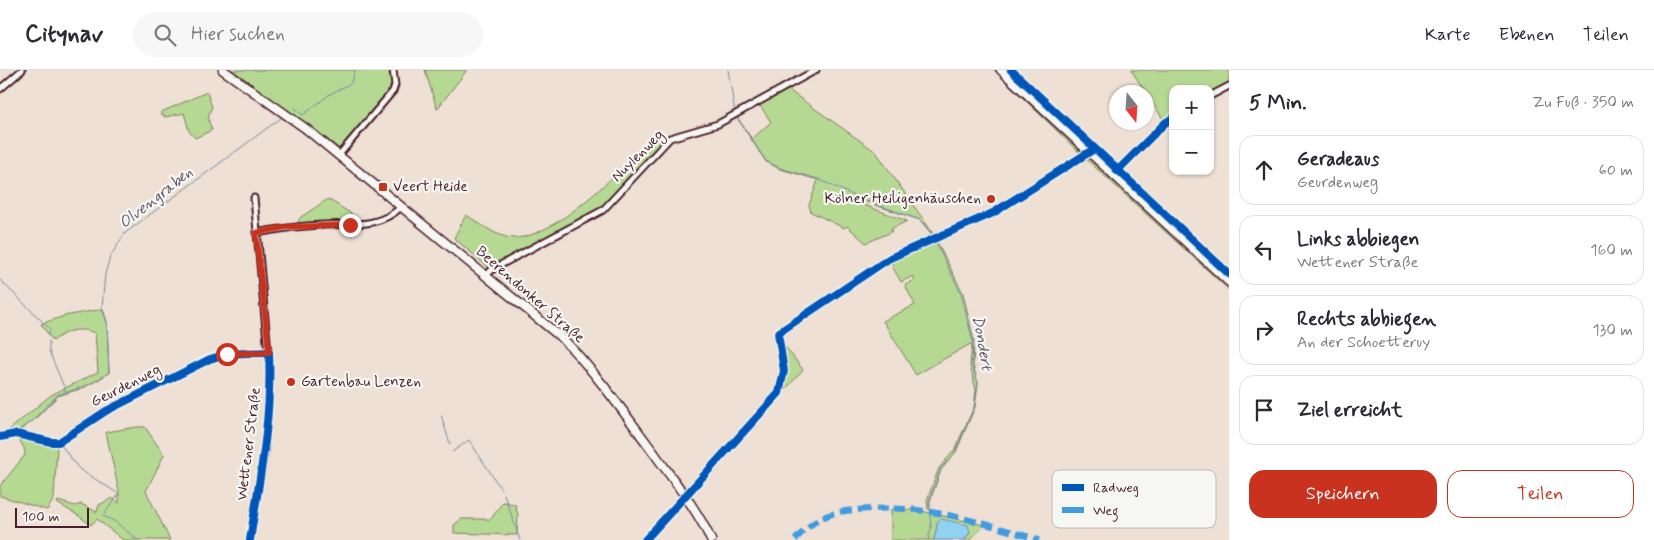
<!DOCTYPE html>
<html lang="de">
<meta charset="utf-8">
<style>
:root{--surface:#fff;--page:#f7f7f7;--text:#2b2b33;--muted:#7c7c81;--line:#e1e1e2;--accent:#c8321e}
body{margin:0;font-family:Mynerve,sans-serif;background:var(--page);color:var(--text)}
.controls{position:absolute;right:15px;top:15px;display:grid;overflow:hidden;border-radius:10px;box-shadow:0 1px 4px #0004}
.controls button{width:45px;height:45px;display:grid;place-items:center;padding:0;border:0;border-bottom:1px solid var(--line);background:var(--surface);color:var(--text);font:25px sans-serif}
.compass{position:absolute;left:1109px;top:15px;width:45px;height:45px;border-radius:50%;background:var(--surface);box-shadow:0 1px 4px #0004;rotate:163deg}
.scale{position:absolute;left:15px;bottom:12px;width:74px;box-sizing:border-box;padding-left:5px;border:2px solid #4a1f2b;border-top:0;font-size:14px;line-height:18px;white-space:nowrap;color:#4a1f2b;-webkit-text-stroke:4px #f6f6f2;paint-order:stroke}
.stop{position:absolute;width:15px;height:15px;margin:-11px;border:4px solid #c8321e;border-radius:50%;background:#fff}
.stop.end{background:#c8321e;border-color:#fff;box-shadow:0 1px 5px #0008}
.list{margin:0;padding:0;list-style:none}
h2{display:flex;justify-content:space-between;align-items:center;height:65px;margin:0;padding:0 20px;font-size:21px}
h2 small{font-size:16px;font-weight:400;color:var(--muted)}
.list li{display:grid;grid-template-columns:32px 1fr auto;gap:15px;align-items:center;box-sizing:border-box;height:70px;margin:0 10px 10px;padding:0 10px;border:1px solid var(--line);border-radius:15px}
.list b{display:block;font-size:19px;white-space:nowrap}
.list p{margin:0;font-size:16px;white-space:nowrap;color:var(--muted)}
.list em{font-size:16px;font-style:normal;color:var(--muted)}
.actions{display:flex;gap:10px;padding:15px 20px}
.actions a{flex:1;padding:11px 0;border:1px solid var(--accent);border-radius:15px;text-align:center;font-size:18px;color:var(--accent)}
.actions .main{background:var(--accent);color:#fff}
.icon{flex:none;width:28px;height:28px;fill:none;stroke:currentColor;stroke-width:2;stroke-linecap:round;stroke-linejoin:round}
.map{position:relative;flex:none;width:1229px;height:470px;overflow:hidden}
header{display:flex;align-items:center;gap:30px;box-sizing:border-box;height:70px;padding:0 25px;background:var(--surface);border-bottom:1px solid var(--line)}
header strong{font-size:24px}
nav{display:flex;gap:28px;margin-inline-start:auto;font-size:18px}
.search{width:350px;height:45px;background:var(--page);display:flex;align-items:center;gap:12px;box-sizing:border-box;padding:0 18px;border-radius:28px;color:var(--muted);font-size:19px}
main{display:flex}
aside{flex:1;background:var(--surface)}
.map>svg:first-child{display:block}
.green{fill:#b5d993;stroke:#807c5f}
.water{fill:#91d2f3;stroke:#758aa3}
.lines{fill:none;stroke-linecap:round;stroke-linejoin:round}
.stream{stroke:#758aa3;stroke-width:1}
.street-casing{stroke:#4a1f2b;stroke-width:9}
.secondary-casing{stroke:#4a1f2b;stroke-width:11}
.primary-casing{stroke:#4a1f2b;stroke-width:11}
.street{stroke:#f6f6f2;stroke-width:5}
.secondary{stroke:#f6f6f2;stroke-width:8}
.primary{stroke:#f6f6f2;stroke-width:8}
.quiet{stroke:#409be1;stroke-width:6;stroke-dasharray:12 6;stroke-linecap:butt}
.cycleway-casing{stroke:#f6f6f2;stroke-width:11}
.cycleway{stroke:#0057b8;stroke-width:8}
.route{stroke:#c8321e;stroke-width:6}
.poi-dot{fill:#c8321e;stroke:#f6f6f2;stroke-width:2}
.labels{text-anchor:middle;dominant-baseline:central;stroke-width:4.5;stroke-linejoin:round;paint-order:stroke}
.street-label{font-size:15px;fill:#4a1f2b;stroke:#f6f6f2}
.poi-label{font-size:15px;fill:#4a1f2b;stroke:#f6f6f2;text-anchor:start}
.water-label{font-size:16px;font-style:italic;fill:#5f5567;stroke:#f6f6f2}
.key{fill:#f6f6f2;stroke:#c2b6b6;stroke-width:1}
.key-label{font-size:14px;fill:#4a1f2b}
</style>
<header>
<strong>Citynav</strong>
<div class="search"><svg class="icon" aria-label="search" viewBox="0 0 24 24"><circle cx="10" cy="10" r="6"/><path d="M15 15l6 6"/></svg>Hier suchen</div>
<nav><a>Karte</a><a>Ebenen</a><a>Teilen</a></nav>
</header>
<main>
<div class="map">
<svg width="1229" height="470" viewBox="0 0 1229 470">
<rect width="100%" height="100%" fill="#eee0d4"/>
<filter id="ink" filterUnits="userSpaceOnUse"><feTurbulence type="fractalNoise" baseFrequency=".02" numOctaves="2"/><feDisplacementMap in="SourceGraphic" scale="10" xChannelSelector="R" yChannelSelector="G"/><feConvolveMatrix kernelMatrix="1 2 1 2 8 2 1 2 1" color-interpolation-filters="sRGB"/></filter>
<g filter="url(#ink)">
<!-- green -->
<g class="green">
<path d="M219 0H391V20L341 80 307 53 286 47Z"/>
<path d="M425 0H467L437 39Z"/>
<path d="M994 0H997L1082 81V85Z"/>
<path d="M1005 0H1013L1117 99 1111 100Z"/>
<path d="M1131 0H1229V17L1210 27V19H1173V47L1165 52Z"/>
<path d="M787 19 876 82 930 159 934 166 920 150 863 131 861 134 907 151 891 159 892 161 889 163 866 173 847 156 844 158 811 142 809 135 818 110 780 99 766 92 736 46 752 69 771 52 759 34Z"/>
<path d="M207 22 212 37C207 46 208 51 212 60L195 68 189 61 184 43 166 47 161 45V42Z"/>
<path d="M655 65 662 73 602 138 490 199 454 168 466 145C480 153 497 168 514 168 559 167 624 96 655 65Z"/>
<path d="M1089 87 1229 217V220L1085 88Z"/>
<path d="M1120 101 1229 201V209L1119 105Z"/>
<path d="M328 129 358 148 357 152 297 153 301 147Z"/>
<path d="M936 170 963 223 974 271 973 295 978 313 975 337 956 382 941 400 930 431V439H928L927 430 939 398 954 381 974 337 976 320 970 296 972 273 916 305 883 251 915 235 905 215 915 210 913 206 901 212 892 196V189Z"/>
<path d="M103 239 107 252 109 303 83 318 58 326 34 350 18 362 3 365 51 325 98 302 95 263C78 257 67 260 53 271L41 254 64 246Z"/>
<path d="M781 271 803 300 775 331C788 311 785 294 781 271Z"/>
<path d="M137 357H145L164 385 146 421 170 470H123L97 449 91 455 79 446 57 433 58 431 75 436 81 434 97 442 99 435 112 428 119 433V422L106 362Z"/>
<path d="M17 366 55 374 57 377 54 429 47 440 0 426V416L25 385 24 378Z"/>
<path d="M503 432 515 434 518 445 517 465 454 463V455L462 449H491Z"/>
<path d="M891 439 917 440 984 455 970 470H964L970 463 938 451 934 470H891Z"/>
</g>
<!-- water -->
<path class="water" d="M941 449 968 455 970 463 964 470H934L938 451Z"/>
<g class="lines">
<!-- stream -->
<g class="stream">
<path d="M728 0 735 42"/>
<path d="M295 38 303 45 330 24 351 13 355 0"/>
<path d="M737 47 766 91 780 98 818 109 863 130"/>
<path d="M867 131 920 150 933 166"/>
<path d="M935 171 961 223 973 272 972 296 978 313 975 337 955 381"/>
<path d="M0 210 50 259 48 266"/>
<path d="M66 322C81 318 97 313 109 302L107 253 102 238 105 204 110 187 125 163 281 48"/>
<path d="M441 345 450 374"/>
<path d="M17 361 33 350 57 325 66 322 49 281V271"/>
<path d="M20 368 39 373"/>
<path d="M44 374 54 377"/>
<path d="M61 375 79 399 119 424 103 446 114 451 138 470"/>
<path d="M452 382 469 370 501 419"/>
<path d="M504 424 520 470"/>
<path d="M929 436V431L941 398 952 387"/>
<path d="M928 470 931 458 930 445"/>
</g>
<defs>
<g id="street">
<path d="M0 19 22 0"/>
<path d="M1210 26 1229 16"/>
<path d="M339 85 393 21 395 15 393 0"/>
<path d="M1113 106 1165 53 1173 48"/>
<path d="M256 163C278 159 299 156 321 155 350 153 378 159 401 137"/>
<path d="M486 205 493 199 603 140 670 68 718 54 816 0"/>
<path d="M0 367 16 364 51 372H59L106 341 210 289 227 284 269 282"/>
<path d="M250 470 265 381 270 304 254 128"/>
</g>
<path id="secondary" d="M223 0 305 58 563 269C597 304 625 344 654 383 674 411 697 439 711 470"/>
<path id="primary" d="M1001 0 1229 212"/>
</defs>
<!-- street casing -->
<use href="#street" class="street-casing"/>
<!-- secondary casing -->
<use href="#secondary" class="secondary-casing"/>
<!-- primary casing -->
<use href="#primary" class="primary-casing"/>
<!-- street -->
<use href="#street" class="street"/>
<!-- secondary -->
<use href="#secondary" class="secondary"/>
<!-- primary -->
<use href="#primary" class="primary"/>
<!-- quiet -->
<path class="quiet" d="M795 470C805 459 817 448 832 444 844 440 857 440 870 439 930 435 983 453 1039 470"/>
<defs>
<g id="cycleway">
<path d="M1011 0 1229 204"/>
<path d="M1117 101 1165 53 1173 48"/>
<path d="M0 367 16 364 51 372H59L106 341 210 289 227 284 269 282C272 346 260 407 250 470"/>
<path d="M645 470 779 323 784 301 778 263 890 188 993 143 1094 79"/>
</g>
</defs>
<!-- cycleway casing -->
<use href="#cycleway" class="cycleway-casing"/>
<!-- cycleway -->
<use href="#cycleway" class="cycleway"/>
</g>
</g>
<g class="lines" filter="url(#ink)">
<!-- route -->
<path class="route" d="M227 284 269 282 256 163 287 157 350 155"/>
</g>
<!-- markers -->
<g class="poi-dot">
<rect x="378" y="112" width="10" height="10" rx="2.5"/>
<circle cx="991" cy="129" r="5"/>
<circle cx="291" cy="312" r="5"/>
</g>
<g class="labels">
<!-- street labels -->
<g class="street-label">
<text transform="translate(638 86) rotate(-45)">Nuylenweg</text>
<text transform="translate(530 225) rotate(41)">Beerendonker Straße</text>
<text transform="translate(126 316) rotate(-27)">Geurdenweg</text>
<text transform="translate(249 374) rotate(-83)">Wettener Straße</text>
</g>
<!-- poi labels -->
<g class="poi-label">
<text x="393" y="117">Veert Heide</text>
<text x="981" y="129" text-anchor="end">Kölner Heiligenhäuschen</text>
<text x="301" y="312">Gartenbau Lenzen</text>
</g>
<!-- water labels -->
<g class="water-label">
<text transform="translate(156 128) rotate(-38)">Olvengraben</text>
<text transform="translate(982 273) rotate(80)">Dondert</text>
</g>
</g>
<!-- legend -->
<rect x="1052" y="400" width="164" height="58" rx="8" class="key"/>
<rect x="1062" y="414" width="22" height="7" fill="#0057b8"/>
<rect x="1062" y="437" width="22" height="6" fill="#409be1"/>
<g class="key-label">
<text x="1093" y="422">Radweg</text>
<text x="1093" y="445">Weg</text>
</g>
</svg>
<div class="controls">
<button>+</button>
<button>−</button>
</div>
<svg class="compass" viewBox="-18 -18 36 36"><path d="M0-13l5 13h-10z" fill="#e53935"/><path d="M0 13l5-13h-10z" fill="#7c7c81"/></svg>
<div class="scale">100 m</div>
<div class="stop" style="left:227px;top:284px"></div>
<div class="stop end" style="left:350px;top:155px"></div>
</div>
<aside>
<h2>5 Min.<small>Zu Fuß · 350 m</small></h2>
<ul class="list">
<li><svg class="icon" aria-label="ahead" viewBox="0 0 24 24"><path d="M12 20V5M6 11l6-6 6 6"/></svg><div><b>Geradeaus</b><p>Geurdenweg</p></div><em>60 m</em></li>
<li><svg class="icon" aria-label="left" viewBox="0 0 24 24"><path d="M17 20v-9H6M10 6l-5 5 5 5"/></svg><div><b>Links abbiegen</b><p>Wettener Straße</p></div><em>160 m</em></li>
<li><svg class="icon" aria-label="right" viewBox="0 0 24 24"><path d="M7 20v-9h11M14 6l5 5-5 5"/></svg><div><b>Rechts abbiegen</b><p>An der Schoetteruy</p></div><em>130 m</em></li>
<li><svg class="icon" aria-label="arrive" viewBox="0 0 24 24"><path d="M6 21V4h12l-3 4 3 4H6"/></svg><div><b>Ziel erreicht</b></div></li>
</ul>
<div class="actions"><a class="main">Speichern</a><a>Teilen</a></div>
</aside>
</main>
